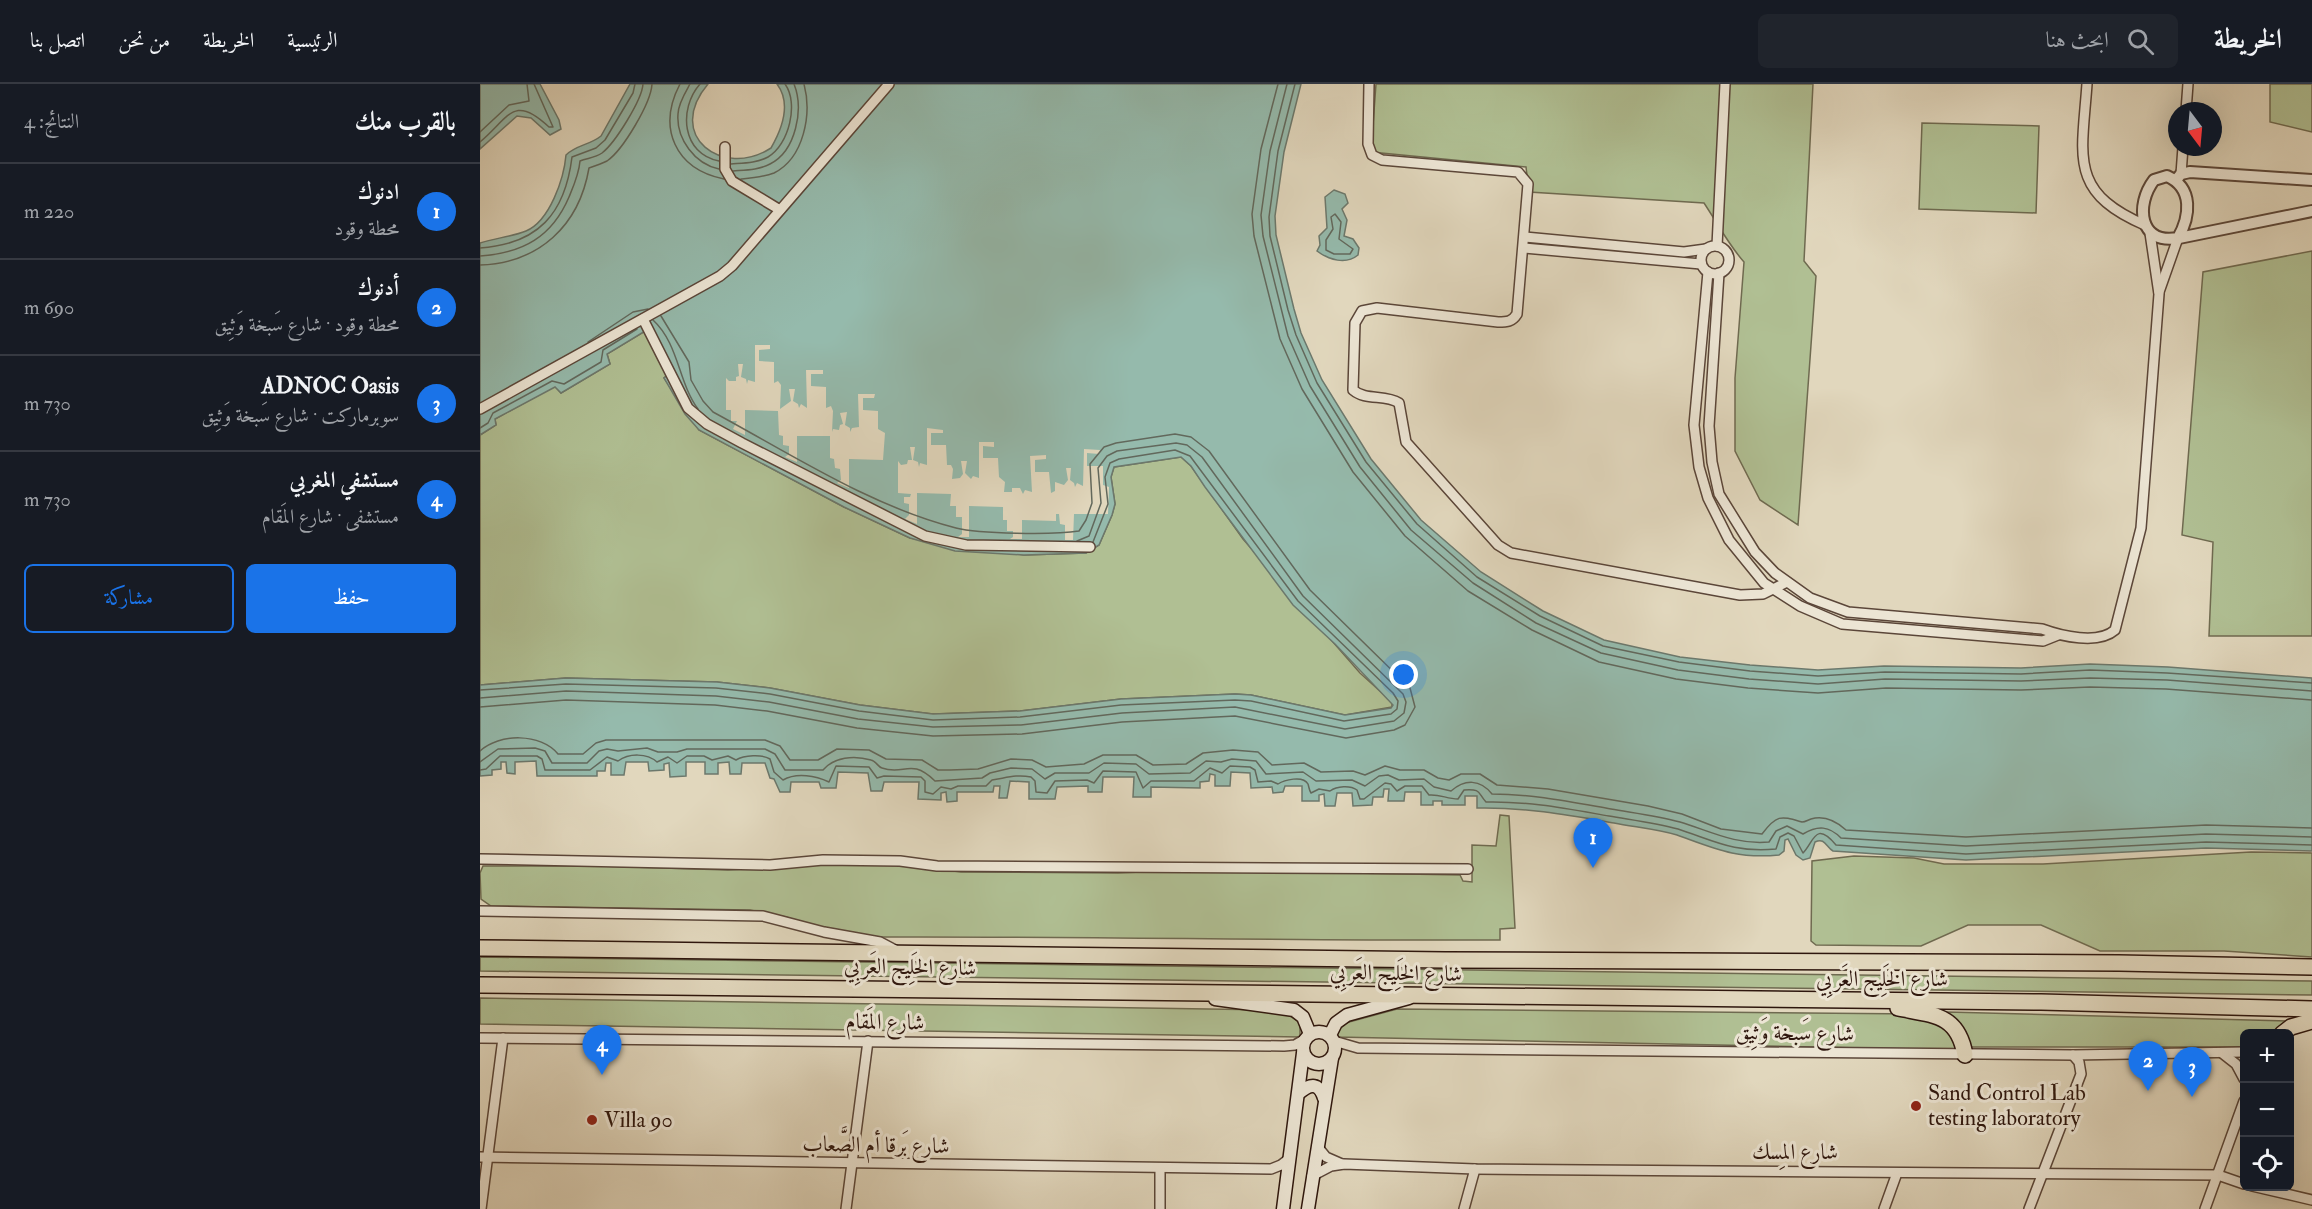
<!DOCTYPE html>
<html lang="ar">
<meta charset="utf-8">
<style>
:root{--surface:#171b24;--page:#20242c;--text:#f1f3f6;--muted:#9ea1a6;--line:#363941;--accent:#1a73e8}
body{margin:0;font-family:"IM FELL Double Pica",Amiri,serif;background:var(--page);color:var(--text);direction:rtl}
.controls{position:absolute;right:18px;bottom:18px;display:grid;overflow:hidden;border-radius:9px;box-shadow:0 6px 24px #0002}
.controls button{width:54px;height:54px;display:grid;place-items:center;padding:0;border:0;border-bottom:2px solid var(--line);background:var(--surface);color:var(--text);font:30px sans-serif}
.compass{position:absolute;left:1688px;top:18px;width:54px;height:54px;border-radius:50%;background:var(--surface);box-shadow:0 6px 24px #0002;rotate:164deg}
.you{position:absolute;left:924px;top:591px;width:21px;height:21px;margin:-15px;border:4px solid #fff;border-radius:50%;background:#1a73e8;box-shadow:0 0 0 9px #1a73e833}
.badge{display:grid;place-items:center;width:39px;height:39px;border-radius:50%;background:var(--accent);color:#fff;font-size:20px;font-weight:700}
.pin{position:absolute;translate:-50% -50px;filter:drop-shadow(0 2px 3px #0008)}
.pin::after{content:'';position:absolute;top:32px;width:21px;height:18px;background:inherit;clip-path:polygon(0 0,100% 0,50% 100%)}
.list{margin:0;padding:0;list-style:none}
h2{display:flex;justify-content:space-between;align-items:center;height:78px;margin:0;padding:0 24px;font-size:26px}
h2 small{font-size:20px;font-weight:400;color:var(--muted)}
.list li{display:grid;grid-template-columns:39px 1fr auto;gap:18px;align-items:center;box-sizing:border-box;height:96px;padding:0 24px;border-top:2px solid var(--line)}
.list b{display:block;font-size:22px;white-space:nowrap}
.list p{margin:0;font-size:20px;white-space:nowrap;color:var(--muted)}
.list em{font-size:20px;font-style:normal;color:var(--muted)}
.actions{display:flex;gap:12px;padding:18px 24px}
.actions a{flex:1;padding:14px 0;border:2px solid var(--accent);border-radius:9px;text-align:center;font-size:21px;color:var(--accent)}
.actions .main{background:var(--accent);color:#fff}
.icon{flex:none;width:33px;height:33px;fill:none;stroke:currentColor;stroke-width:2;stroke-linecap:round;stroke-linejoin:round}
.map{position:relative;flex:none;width:1832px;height:1125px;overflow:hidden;direction:ltr}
header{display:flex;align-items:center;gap:36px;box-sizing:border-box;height:84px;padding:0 30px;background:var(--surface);border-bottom:2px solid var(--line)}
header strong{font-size:28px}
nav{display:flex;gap:33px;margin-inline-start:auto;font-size:21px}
.search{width:420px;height:54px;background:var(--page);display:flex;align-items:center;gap:15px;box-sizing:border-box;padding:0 21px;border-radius:9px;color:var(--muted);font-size:22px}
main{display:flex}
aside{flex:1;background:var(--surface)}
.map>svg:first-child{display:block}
.green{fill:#b0bf93;stroke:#6f6a50;stroke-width:1.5}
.water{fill:#95baac;stroke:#6c786c;stroke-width:1.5}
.pier{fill:#e1d7bd}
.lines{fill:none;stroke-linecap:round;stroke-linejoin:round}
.shore{stroke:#62685c;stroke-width:1.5}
.minor-casing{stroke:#5b4639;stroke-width:12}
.tertiary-casing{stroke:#5b4639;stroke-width:14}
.secondary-casing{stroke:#2e160d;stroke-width:15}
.trunk-casing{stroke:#2e160d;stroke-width:18}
.minor{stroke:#ece5d4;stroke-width:9}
.tertiary{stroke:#ece5d4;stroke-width:10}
.secondary{stroke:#ece5d4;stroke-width:12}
.trunk{stroke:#e1d7bd;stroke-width:15}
.poi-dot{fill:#8f2418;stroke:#ece5d4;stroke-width:2}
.labels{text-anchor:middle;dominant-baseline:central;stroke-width:6;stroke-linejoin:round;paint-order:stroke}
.street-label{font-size:22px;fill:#2e160d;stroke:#ece5d4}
.poi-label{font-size:22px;fill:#2e160d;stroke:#ece5d4;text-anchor:start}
</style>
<header>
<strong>الخريطة</strong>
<div class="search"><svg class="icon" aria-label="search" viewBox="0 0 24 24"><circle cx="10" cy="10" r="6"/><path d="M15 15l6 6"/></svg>ابحث هنا</div>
<nav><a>الرئيسية</a><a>الخريطة</a><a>من نحن</a><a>اتصل بنا</a></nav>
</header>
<main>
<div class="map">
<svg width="1832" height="1125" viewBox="0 0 1832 1125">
<rect width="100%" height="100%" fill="#e1d7bd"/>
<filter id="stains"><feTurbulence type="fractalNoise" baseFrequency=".00333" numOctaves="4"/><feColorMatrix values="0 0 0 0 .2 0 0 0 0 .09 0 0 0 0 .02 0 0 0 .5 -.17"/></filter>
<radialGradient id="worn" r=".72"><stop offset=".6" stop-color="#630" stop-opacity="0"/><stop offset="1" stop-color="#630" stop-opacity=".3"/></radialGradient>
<!-- green -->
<g class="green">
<path d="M896 0H1333L1324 177 1336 192 1318 441 1280 416 1255 367V294L1264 178C1248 160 1238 140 1224 119L1049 108 1046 83 891 68Z"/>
<path d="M1790 0H1832V48L1790 38Z"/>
<path d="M1442 39 1559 42 1556 129 1439 125Z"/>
<path d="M1832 167V552H1729L1733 458 1702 451 1723 188Z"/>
<path d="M165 247 189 290 184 294 219 346 364 423 430 454 544 471 606 469 619 461 632 431 635 420 631 393 634 383 701 373 711 382 763 455 880 589 912 618V623L865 631 771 611 755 610 641 615 540 627 453 630 380 621 290 604 237 598 86 594 0 601V351L16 341 15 335 75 302 81 309 130 280 127 270Z"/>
<path d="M1020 731 1029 732 1035 844 1020 845V856C811 857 603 852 394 853L357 849 306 833 270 826 11 822 1 815 0 789 3 782H118L248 786 325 781 418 780 481 788 638 789 710 786 980 791 983 797 992 798V761L1016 762Z"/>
<path d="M1771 768 1832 769V873L1744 867H1620L1561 841H1488L1441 862 1336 861 1331 857 1332 777 1374 772 1434 774 1464 780H1563Z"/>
<path d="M0 873 1832 897V911L0 887Z"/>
<path d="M0 914 800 926 820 938V953L0 940Z"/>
<path d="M917 925 1438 930 1469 945 1476 966 857 953 858 941Z"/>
<path d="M1467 928 1808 937 1791 949 1764 950V963H1489L1478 940Z"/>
</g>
<!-- water -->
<g class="water">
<path d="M0 0H60L79 36 81 45 70 51 51 34 37 32 0 65Z"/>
<path d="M150 0H228C184 52 243 95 291 64 302 45 312 20 297 0H821L804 68 795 132 796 151 814 225 821 249 842 296 891 375 941 436 1001 488 1063 527 1124 556 1200 573 1270 581 1338 586 1404 582 1541 584 1610 580 1688 583 1832 594V767L1726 764 1486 776 1353 767C1346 763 1345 753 1335 758L1330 774 1323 776 1316 771 1308 755 1305 756 1304 767 1299 771C1256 775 1236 765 1197 751 1177 745 1154 743 1134 739 1088 731 1044 723 997 724V712H985V721H962V717H953V721H941V708H925L924 717H908L909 705H904L903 713H893L892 721 873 722 872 709H857L855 722H845L844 710 839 711V717H822V702H805L803 708 793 709 792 703 771 704 770 689 751 688 750 702H735V691L730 690 729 697 720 698V704L671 703V713H653L654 693H623L622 708H608V702L577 703 575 715H549V698L530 697 527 714H519L520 702H514L513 708H477V717L467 718 466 708 461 709V716L438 715 439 698H404L402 707H391L388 689 358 688 356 704H341L339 698H311L310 708H300L294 695 290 694 285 679H262L261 690H250L249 678 238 679V690H225V678H206V692L190 693 189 679 184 680V686L169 687 168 678H146L144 691H131V679H126L125 687H117V692H57L56 677 35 678V690L27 689 26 678H21V685L12 686V691L0 692V601L86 594 237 598 290 604 380 621 453 630 540 627 641 615 755 610 771 611 865 631 911 624 913 621 855 560 813 521 725 403 711 382 701 373 634 383 631 393 635 420 632 431 619 461 606 469 544 471 475 467 430 454 364 423 219 346 205 330 184 294 189 290 165 247 127 270 130 280 81 309 75 303 15 335 16 341 0 351V159C15 154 31 153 46 147 70 137 84 94 86 71 96 61 110 61 121 52Z"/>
<path d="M854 106 865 110 868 119 862 125 867 136 864 152 873 155 879 164 878 171C866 181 849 176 837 167L840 161 839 152 847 144 845 113Z"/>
</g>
<!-- pier -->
<g class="pier">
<path d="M275 261H290V265L279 266V277L294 278V299L298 297 301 301 300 325 311 317 309 305H315L313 317 318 320 319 324 321 320 327 324 326 286H343V290H331V302L346 303V324L351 322 353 327 352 348 353 345 359 346 360 341 363 340 360 329 367 328 365 341 370 344V348L372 344 379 343 378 310H395L394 314H383V326L398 327V345L405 349 403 376 369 375V404L357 399 361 396 360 385 355 384 354 375 350 374V352H317V378L305 373 309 370V362L303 361V352L299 351 298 327 265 326V351L253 345 257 337H251V326H246V294L249 297H256V293L259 292 258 280H263L261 293 266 295 267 300 268 296 275 298Z"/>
<path d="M447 344 463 346V349H451V361H466L467 381H471L473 385 472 395 480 394 483 390 481 377H487L485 389 491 395 493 392 499 394V358H514V363L503 362V374H518L519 393 525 398 524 408H532V404H540L543 410 545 406 552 408 550 372 566 371V375L555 376V388H569L571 409 575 407V398L584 401 588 396 586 384H591L590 396 594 399 595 403 597 399 603 402 604 365 620 366 619 370 607 369V382H623V401L629 403 628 430H594L593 456H585V441L580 440 579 430H576V437L542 436V455H530L533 453V447H527V436H523V423L489 422V453H478L482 450V433H476V422H470L471 410 437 409V440L425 435 429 431V420L424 419V413H430L431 410 418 409V377L421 381 427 380 428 376H432L430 363H435L433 376 438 378 439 383 440 379 447 381Z"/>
</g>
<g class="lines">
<!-- shore -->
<g class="shore">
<path d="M200 0C177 44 195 85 244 95"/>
<path d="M210 0C205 9 198 20 198 30 196 55 215 80 239 85"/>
<path d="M220 0C198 25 202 70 239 77"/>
<path d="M798 0 781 65 772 130 774 152 800 255 822 305 873 388 925 452 988 507 1052 546 1119 578 1196 595 1268 604 1338 609 1406 604 1541 606 1610 603 1686 605 1832 616"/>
<path d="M807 0 790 67 781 131 783 152 808 252 830 302 880 383 931 446 993 499 1056 539 1121 569 1198 586 1269 595 1338 600 1405 595 1541 597 1610 594 1687 596 1832 607"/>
<path d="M815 0 798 67 789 133 790 152 808 226 816 251 837 299 886 378 937 440 997 493 1060 532 1123 562 1199 578 1270 587 1338 592 1405 588 1541 590 1610 586 1687 589 1832 599"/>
<path d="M0 48 29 21 49 17 47 0"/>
<path d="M0 58C29 34 33 9 69 43H73L54 0"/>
<path d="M251 80C263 79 277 79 288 73 309 61 319 19 305 0"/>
<path d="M253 87C265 86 279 86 290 80 316 67 324 25 314 0"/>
<path d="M261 95C272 94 284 93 294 89 324 74 332 30 324 0"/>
<path d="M855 130 861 138 859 155 873 165 870 170H854L846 166V156L853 145 851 133Z"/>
<path d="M0 164C58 160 85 130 92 73L116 64 125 56 153 9 155 0"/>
<path d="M0 172C43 169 72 153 89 113 94 101 99 90 100 77 107 74 115 74 122 69 135 59 162 16 163 0"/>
<path d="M0 181C59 179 99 142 109 84 115 82 121 80 127 77 143 66 171 19 172 0"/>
<path d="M173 236C199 260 198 298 218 325"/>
<path d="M108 258 153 228 168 225"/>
<path d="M0 344 8 339 13 329 72 297 84 300 121 278 123 266 157 245"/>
<path d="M0 606 86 600 236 604 290 610 379 627 453 636 540 633 641 621 755 616 771 617 864 637 911 630 917 625 918 617 913 609 818 517 710 372 695 366 639 375 630 379 625 393 628 420 613 458"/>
<path d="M0 614 86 607 236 612 289 618 378 635 453 643 541 641 642 629 755 623 865 645 914 637 924 629 926 618 923 610 823 512 722 373 707 361 696 359 637 367 627 372 618 384 621 419 609 452 597 457"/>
<path d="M0 623 86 616 235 621 287 627 377 644 453 652 542 650 642 638 755 632 866 654 914 646 925 641 935 623 930 604 830 506 729 367 711 353 695 350 636 359 624 363 610 380 612 419 606 436 599 447C574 451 499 450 476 444 390 422 311 370 233 328L223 317 211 296 209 278 181 232"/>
<path d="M0 667C19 649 61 649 78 670H103L116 659 126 656H285L300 662 310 676H338L357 665 389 666 406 675 442 676 458 686H470L498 685 531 675 552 676 566 683 604 680 623 671H656L673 681 706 680 723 669 753 666 778 668 792 681 824 679 841 688 873 687 885 691 905 682 920 686H944L958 694 969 696 981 690H1000L1017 701 1068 705 1168 722 1202 730 1241 745 1282 750C1297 730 1301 732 1322 738 1325 738 1328 736 1331 735 1345 731 1356 737 1366 746L1486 753 1726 741 1832 744"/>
<path d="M0 678 18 665 55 664 65 667 72 679H107L119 667 127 665 138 667 167 664 178 668H197L207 665H285L295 670 305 686H343C354 673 374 671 391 676 396 677 398 683 402 684 425 692 430 673 455 697L502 694 510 689 531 684 552 685 565 695 575 689H609L624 679 656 680 669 690 710 689 726 677 741 678 752 675 776 677 786 690 823 688 836 697 872 696 885 702 899 692 908 691 919 696 944 695 954 703 971 707C985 695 1000 695 1012 710 1052 710 1091 718 1131 725 1154 729 1178 732 1200 738 1230 747 1255 761 1289 758L1296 747 1307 742 1323 750C1338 741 1349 742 1361 754L1486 762 1726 750 1832 753"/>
<path d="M0 686 6 685 20 672H57L62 675 65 686H110L127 673 138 677C149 669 167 669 177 678L188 673 197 679 207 672H224L232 676 248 672 256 676C264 671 282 670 290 675L294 688 303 696C317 688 336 692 349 698L356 682 389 683 397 694 404 692 441 693 445 697V708L453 710 461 703 471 705 478 702H506L512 696C526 694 536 690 551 693L555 697 556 708 567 709 575 697 607 696 614 699 623 687 656 688 663 704 671 697H714L730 684 742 689 750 682 770 683 775 686 778 698 791 697 798 700C804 696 823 691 828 700 829 703 829 706 831 709L839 705 850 707C857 702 870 701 877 706L880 715H884L905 699 911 700 917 707 925 702H942L949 711C960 710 967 715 978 715L984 706C1002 705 997 708 1006 718 1048 717 1088 725 1129 732 1152 736 1176 739 1198 745 1235 757 1254 769 1296 765L1300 753 1308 749 1314 752 1323 769C1334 758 1335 736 1356 761L1486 770 1726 758 1832 761"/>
</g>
<defs>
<g id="minor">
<path d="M889 0 888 60 892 71 902 76 1038 88 1048 100 1037 230C1032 238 1027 238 1018 238L897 224 882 227 875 239 873 306C886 317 905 310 919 319L926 358 1018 461 1031 469 1260 511 1283 510 1307 498"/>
<path d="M1607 0C1602 72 1588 108 1665 141"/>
<path d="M1706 27 1708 0"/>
<path d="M245 63V85L252 97 300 126"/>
<path d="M1701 90 1703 63"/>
<path d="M1045 153 1204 168 1226 165"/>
<path d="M1237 162 1245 0"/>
<circle cx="1235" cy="176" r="14"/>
<path d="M1044 164 1221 180"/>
<path d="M1228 188 1214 341 1219 383 1228 414 1249 456 1284 499 1320 522 1362 540 1563 557 1578 551"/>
<path d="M1239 189 1229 342 1232 378 1239 410 1275 468 1295 489 1330 514 1368 528 1562 545C1581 552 1618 561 1635 546L1661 444 1679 210 1670 149"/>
<path d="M1679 208 1698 154"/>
<path d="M163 235 208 324 227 340 262 359 445 452 486 461 610 463"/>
<path d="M0 325 240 192 252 182 409 0"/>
<path d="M0 775 290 781 343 776 420 777 457 782 988 785"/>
<path d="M0 827 283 832 344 848 400 858 417 867"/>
<path d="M0 954 804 962 815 961 825 955"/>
<path d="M854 957 878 964 1593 971 1764 968"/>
<path d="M1742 969 1756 980 1764 995"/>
<path d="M837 1062 846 1073 862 1080"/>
<path d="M0 1073 791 1085 801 1081 810 1074"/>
<path d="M832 1092 851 1082 864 1080 995 1085 1738 1091 1764 1100"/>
<path d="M1772 1102 1832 1116"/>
<path d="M1 1125 23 954"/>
<path d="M366 1125 388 957"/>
<path d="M680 1125V1085"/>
<path d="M984 1125 995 1085"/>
<path d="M1404 1125 1417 1089"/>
<path d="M1549 1125 1601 990 1599 978 1593 971"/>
<path d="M1725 1125 1764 1017"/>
</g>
<g id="tertiary">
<path d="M1687 92C1714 104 1710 133 1698 154 1659 161 1655 121 1674 96Z"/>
<path d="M1696 96 1701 90 1710 88 1832 96"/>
<path d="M1699 154 1832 127"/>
</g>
<g id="secondary">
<path d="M735 915 814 926 823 933 830 950"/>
<circle cx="839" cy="964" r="16"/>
<path d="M850 951 856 939 867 931 929 914"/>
<path d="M819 1009C831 999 839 999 844 1014"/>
<path d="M803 1125 823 969"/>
<path d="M828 1125 852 974"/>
</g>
<g id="trunk">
<path d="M0 864 965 876 1639 879 1832 883"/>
<path d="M0 901 1561 918 1832 925"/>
<path d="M1418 924C1453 931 1478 930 1485 971"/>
<path d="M1802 950 1811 943 1832 937"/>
</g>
</defs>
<!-- minor casing -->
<use href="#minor" class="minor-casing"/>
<!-- tertiary casing -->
<use href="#tertiary" class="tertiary-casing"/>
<!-- secondary casing -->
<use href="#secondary" class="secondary-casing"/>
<!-- trunk casing -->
<use href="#trunk" class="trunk-casing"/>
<!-- minor -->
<use href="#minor" class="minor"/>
<!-- tertiary -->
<use href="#tertiary" class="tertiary"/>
<!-- secondary -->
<use href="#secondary" class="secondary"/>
<!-- trunk -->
<use href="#trunk" class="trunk"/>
</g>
<!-- markers -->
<g class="poi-dot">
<circle cx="1436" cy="1022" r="6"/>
<circle cx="112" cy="1036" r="6"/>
</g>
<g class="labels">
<!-- street labels -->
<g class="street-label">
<text transform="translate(430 883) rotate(1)">شارع الخَلِيج العَربِي</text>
<text transform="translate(916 889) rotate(1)">شارع الخَلِيج العَربِي</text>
<text x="1402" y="895">شارع الخَلِيج العَربِي</text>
<text transform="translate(405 938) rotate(1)">شارع المَقام</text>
<text transform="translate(1315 949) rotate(1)">شارع سَبخة وَثِيق</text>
<text transform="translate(396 1061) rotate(1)">شارع بَرقا أم الصَّعاب</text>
<text x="1315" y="1068">شارع المِسك</text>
</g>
<!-- poi labels -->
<g class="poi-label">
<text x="1448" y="1009">Sand Control Lab<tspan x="1448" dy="25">testing laboratory</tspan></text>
<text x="124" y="1036">Villa 90</text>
</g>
</g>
<rect width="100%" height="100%" filter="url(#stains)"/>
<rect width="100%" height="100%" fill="url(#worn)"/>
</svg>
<div class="controls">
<button>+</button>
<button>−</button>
<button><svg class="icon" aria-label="locate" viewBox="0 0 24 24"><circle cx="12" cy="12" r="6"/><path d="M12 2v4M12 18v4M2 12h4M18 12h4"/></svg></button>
</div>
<svg class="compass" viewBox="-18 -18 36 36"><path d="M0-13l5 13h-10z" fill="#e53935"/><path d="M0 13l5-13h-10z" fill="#9ea1a6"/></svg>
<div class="you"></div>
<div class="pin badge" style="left:1113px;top:784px">1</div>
<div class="pin badge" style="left:1668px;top:1007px">2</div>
<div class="pin badge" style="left:1712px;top:1013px">3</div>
<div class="pin badge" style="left:122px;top:991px">4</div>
</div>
<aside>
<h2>بالقرب منك<small>النتائج: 4</small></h2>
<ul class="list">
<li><span class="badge">1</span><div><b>ادنوك</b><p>محطة وقود</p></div><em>220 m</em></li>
<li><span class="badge">2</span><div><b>أدنوك</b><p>محطة وقود · شارع سَبخة وَثِيق</p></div><em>690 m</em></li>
<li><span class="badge">3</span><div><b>ADNOC Oasis</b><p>سوبرماركت · شارع سَبخة وَثِيق</p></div><em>730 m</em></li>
<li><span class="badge">4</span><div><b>مستشفي المغربي</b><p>مستشفى · شارع المَقام</p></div><em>730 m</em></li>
</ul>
<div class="actions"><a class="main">حفظ</a><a>مشاركة</a></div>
</aside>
</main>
